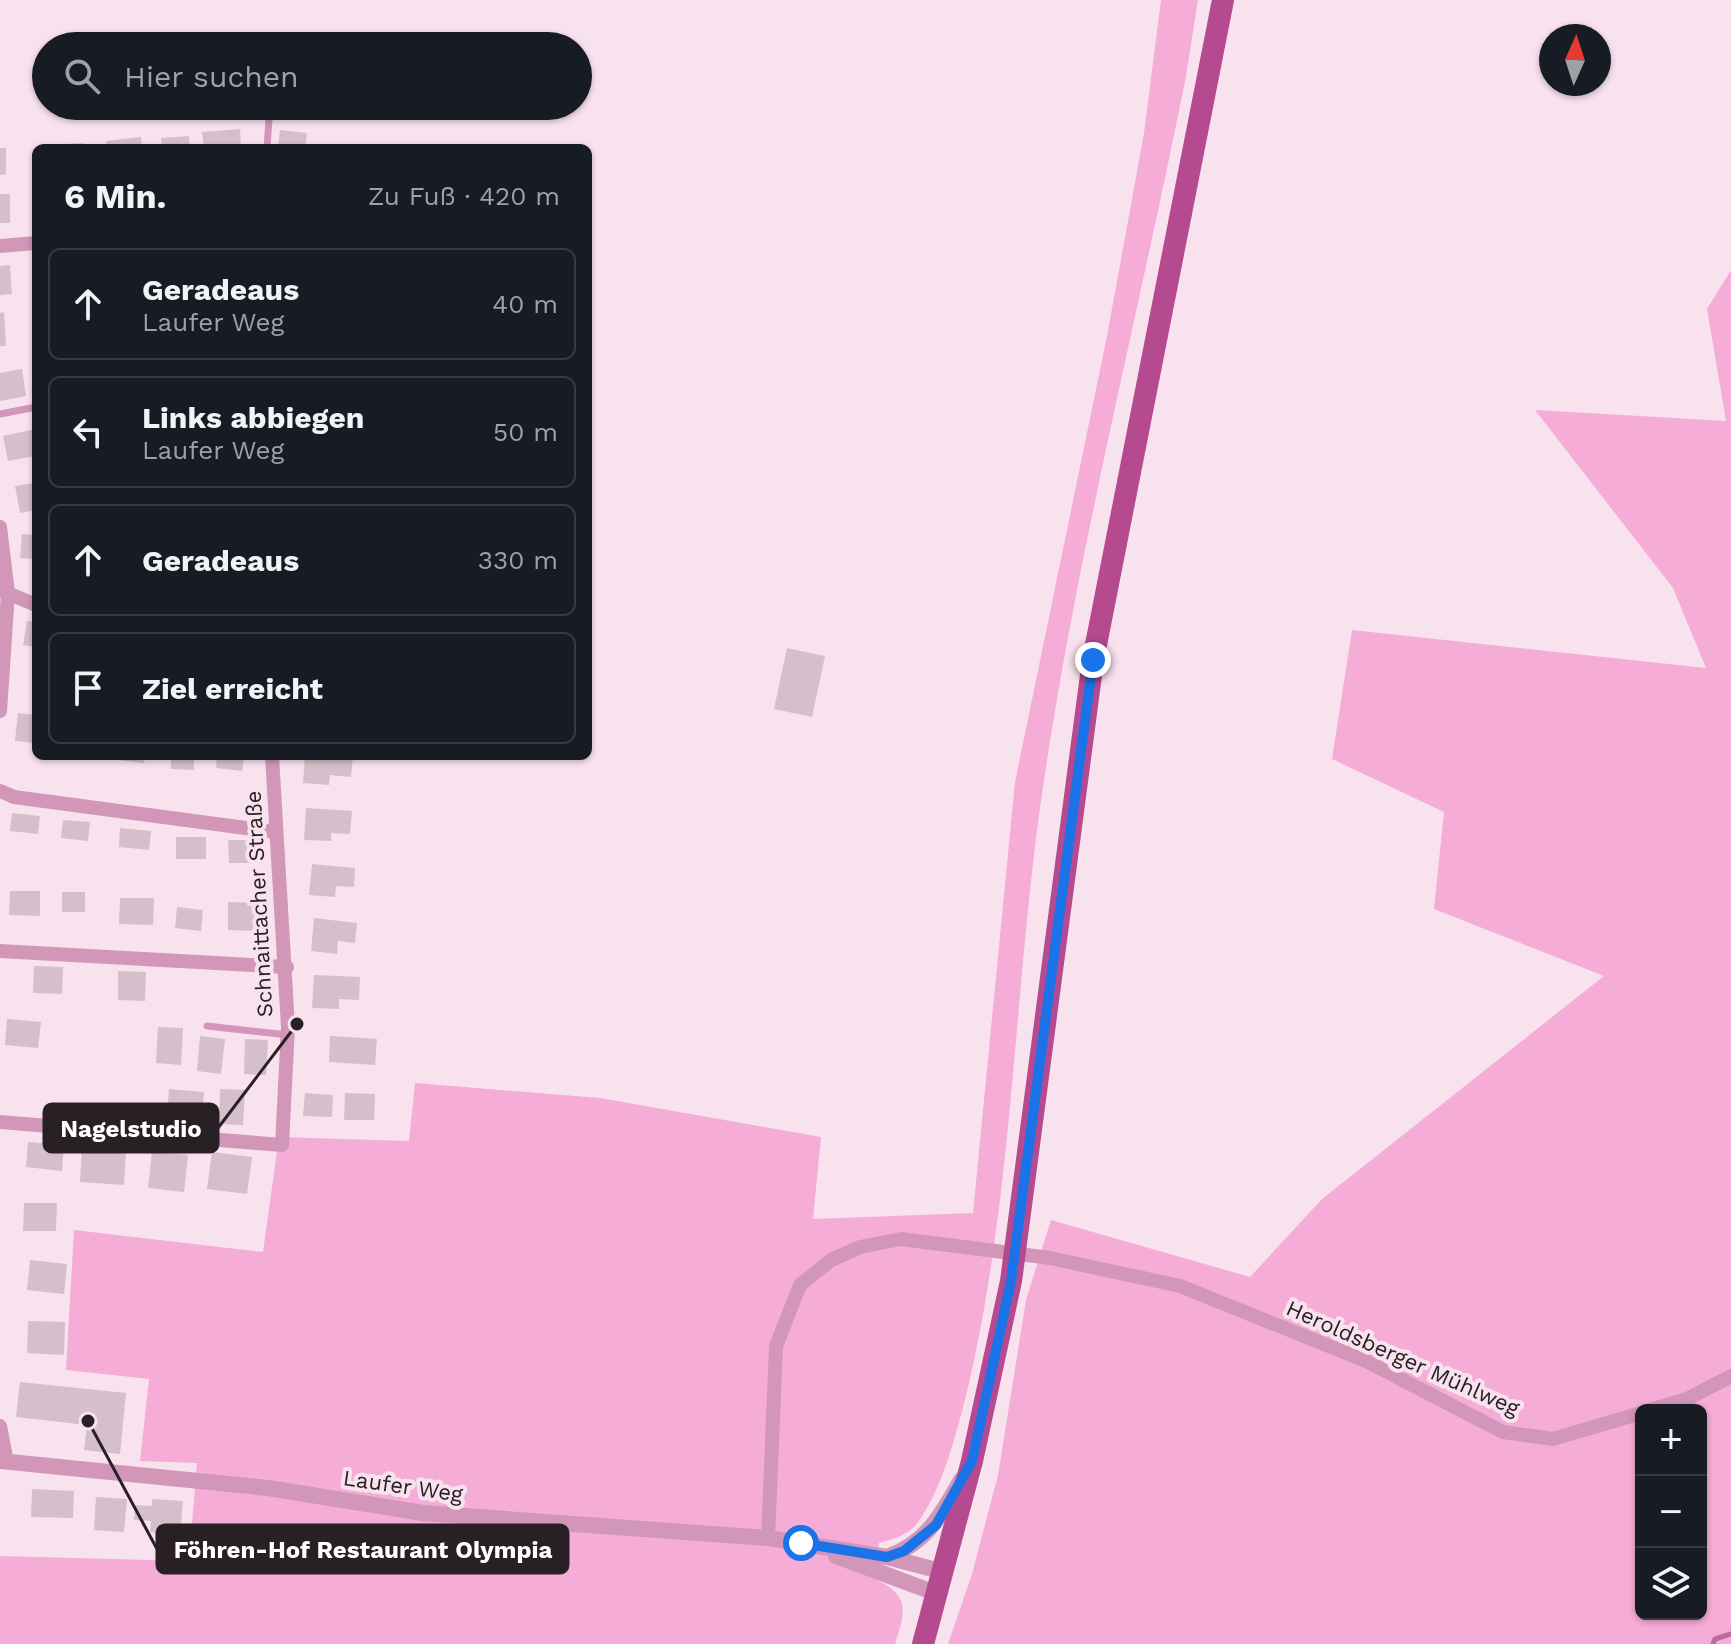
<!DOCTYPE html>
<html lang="de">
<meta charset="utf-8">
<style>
:root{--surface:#171b24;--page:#242831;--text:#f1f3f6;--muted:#9ea1a6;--line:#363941}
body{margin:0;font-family:"Work Sans",sans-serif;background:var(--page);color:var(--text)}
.controls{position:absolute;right:24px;bottom:24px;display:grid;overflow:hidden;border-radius:12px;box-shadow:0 2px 6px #0004}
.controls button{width:72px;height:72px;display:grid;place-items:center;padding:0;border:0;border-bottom:2px solid var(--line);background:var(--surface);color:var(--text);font:40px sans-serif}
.compass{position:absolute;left:1539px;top:24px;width:72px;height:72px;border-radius:50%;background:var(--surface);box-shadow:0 2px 6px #0004;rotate:3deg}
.stop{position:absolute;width:24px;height:24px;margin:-18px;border:6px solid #1a73e8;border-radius:50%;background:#fff}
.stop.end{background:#1a73e8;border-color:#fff;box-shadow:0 2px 8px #0008}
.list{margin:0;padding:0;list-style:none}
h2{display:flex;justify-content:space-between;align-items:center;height:104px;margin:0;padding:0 32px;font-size:34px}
h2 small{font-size:26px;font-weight:400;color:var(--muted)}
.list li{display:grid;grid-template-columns:52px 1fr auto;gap:24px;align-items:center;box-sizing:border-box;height:112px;margin:0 16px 16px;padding:0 16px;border:2px solid var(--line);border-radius:12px}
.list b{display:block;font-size:30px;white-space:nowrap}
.list p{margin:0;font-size:26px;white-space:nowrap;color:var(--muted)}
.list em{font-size:26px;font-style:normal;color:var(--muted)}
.icon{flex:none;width:44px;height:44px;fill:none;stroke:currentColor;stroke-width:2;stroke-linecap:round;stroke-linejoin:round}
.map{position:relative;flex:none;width:1731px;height:1644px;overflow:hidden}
.search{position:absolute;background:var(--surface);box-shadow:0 2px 6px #0004;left:32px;top:32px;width:560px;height:88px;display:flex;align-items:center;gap:20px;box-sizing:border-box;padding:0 28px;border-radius:44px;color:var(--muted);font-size:30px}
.panel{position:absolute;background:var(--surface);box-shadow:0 2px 6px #0004;left:32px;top:144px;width:560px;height:616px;border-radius:12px}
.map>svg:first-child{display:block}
.green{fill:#f5acd7;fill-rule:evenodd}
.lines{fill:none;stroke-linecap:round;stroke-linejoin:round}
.stream{stroke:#bf699f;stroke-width:5}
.building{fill:#d5bfcb}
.service{stroke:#d296b9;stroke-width:7}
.minor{stroke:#d296b9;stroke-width:14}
.tertiary{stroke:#d296b9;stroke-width:16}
.primary{stroke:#b54a90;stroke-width:22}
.route{stroke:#1a73e8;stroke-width:10}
.labels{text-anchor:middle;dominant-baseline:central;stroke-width:8;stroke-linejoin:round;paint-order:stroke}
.street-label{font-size:22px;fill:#282024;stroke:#f8e2ee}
.leader{fill:none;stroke:#282024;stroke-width:3}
.callout-dot{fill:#282024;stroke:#f8e2ee;stroke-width:3}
.callout{fill:#282024;stroke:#282024;stroke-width:3}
.callout-label{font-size:24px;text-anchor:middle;font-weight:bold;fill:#fff}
</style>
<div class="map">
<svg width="1731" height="1644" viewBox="0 0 1731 1644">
<rect width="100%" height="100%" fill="#f8e2ee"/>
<!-- green -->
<g class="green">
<path d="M1161 0H1198L1186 76C1139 313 1078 548 1043 787 1014 983 1014 1185 970 1379 960 1420 944 1488 918 1522 909 1535 894 1539 879 1543L873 1578C910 1595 906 1609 895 1644H0V1556L189 1561 197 1463 140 1461 149 1379 66 1370 74 1230 263 1252 279 1137 409 1141 415 1083 600 1098 821 1137 813 1219 973 1213 1015 782 1107 336 1144 133Z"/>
<path d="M1731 270V1644H948L972 1574 998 1475 1026 1300 1051 1220 1250 1277 1322 1199 1604 976 1434 909 1444 812 1332 759 1352 630 1706 668 1673 588 1535 410 1726 421 1707 309ZM1641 1410H1701V1614H1641Z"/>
</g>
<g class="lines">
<!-- stream -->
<path class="stream" d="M1713 1644 1715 1639 1731 1634"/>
</g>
<!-- building -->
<g class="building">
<path d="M240 129 241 148H204L202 132Z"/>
<path d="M280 130 307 133 305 148H278Z"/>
<path d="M189 136 190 148H162L161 138Z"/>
<path d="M141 137 142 148H107L106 141Z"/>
<path d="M83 143 84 148H52L51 145Z"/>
<path d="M0 148H6V174L0 175Z"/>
<rect x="0" y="194" width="10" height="29"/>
<path d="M10 265 12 294 0 295V266Z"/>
<path d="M4 312 6 346H0V313Z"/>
<path d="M22 369 26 396 0 401V373Z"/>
<path d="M36 429V456L8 461 3 436Z"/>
<path d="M33 483 36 510 20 513 15 486Z"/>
<path d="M22 534 36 535V559L20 558Z"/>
<path d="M27 621 36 622V647L23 645Z"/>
<path d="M787 648 825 656 812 717 774 709Z"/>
<path d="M18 713 36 715V743L15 741Z"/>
<path d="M119 756H145L144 763 118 760Z"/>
<path d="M171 756H194V770L171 769Z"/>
<path d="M217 756H244L242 771 216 768Z"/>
<path d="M305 756H353L351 777 330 775 329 785 303 783Z"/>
<path d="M306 808 352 811 350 834 331 833V841L304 840Z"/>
<path d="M12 813 40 816 38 834 10 831Z"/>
<path d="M63 820 90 822 88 841 61 838Z"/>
<path d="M120 828 151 831 149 850 119 847Z"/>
<rect x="176" y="837" width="30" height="22"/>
<path d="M228 840H254V863H229Z"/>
<path d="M312 864 355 868 354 887 336 886 335 897 309 895Z"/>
<path d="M10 891H40V916L9 915Z"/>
<rect x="62" y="892" width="23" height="20"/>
<path d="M120 898H154L153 925 119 924Z"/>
<path d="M228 902 261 903 260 931 228 930Z"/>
<path d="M177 907 203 910 201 931 175 928Z"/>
<path d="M314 918 357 923 355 943 338 941 337 954 311 951Z"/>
<path d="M34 966 63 967 62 994 33 993Z"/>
<path d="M118 971 146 972 145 1001 118 1000Z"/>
<path d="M314 975 360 977 359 1000 339 999V1009L312 1008Z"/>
<path d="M7 1019 41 1022 38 1048 5 1045Z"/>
<path d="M158 1027 183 1028 181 1065 156 1063Z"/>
<path d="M200 1036 225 1039 221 1074 197 1071Z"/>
<path d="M330 1036 377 1039 375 1065 329 1062Z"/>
<path d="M245 1039 268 1040 266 1075 244 1074Z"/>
<path d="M169 1089 204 1092 202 1119 167 1117Z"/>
<path d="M220 1089 245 1090 243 1125 219 1124Z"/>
<path d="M305 1093 333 1095 332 1117 303 1116Z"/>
<path d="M345 1093 375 1094 374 1120H344Z"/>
<path d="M28 1142 64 1145 62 1171 26 1167Z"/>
<path d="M82 1147 126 1150 124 1185 80 1182Z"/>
<path d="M152 1152 188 1155 184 1192 148 1188Z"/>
<path d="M212 1152 252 1157 247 1194 207 1189Z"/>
<path d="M24 1203H57L56 1231H23Z"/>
<path d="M30 1260 67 1264 64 1294 27 1290Z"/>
<path d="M28 1321 65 1322 64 1355 27 1353Z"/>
<path d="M20 1382 126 1393 120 1454 84 1450 87 1425 16 1417Z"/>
<path d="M32 1489 74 1491 73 1518 31 1517Z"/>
<path d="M96 1497 127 1499 124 1532 94 1530Z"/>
<path d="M152 1499 183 1501 180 1535 150 1532 151 1521 134 1520 135 1505 152 1506Z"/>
</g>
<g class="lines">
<!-- service -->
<g class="service">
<path d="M267 148 269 119"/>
<path d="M0 414 36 407"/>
<path d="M207 1026 288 1035"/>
</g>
<!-- minor -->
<g class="minor">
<path d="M0 246 36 243"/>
<path d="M0 527 8 593 0 711"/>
<path d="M0 590 36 605"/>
<path d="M0 791 14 797 276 832"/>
<path d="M0 951 287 967"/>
<path d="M0 1122 282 1145 288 1027 272 756"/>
<path d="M1650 1410 1687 1399 1731 1376"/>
<path d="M0 1426 7 1462"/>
<path d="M768 1538 776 1346 800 1285 831 1260 860 1247 901 1239 1050 1258 1180 1286 1366 1361 1503 1432 1553 1439 1641 1413"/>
</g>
<!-- tertiary -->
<g class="tertiary">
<path d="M0 1461 268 1488 423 1513 768 1538 887 1557 944 1572"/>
<path d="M836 1556 938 1594"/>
<path d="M887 1557C927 1543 941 1515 961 1480"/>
</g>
<!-- primary -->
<path class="primary" d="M923 1644 972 1461 1011 1281 1093 660 1223 0"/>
</g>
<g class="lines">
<!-- route -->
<path class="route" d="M801 1543 887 1557 904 1551 936 1525 972 1461 1011 1281 1093 660"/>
</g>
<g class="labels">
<!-- street labels -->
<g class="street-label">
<text transform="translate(259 904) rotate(-93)">Schnaittacher Straße</text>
<text transform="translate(1403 1358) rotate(24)">Heroldsberger Mühlweg</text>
<text transform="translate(403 1486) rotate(8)">Laufer Weg</text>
</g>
</g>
<!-- callouts -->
<path class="leader" d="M297 1024L218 1128M88 1421L157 1549"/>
<g class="callout-dot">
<circle cx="297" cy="1024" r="8"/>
<circle cx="88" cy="1421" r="8"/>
</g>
<g class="callout">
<rect x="44" y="1104" width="174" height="48" rx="8"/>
<rect x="157" y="1525" width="411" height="48" rx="8"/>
</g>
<g class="callout-label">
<text x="131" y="1137">Nagelstudio</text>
<text x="363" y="1558">Föhren-Hof Restaurant Olympia</text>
</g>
</svg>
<div class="controls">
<button>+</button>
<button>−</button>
<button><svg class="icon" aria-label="layers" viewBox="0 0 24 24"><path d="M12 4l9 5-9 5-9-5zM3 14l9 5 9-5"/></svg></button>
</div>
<svg class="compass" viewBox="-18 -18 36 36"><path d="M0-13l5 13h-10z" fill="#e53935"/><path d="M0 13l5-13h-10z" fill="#9ea1a6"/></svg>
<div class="stop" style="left:801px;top:1543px"></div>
<div class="stop end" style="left:1093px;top:660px"></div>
<div class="search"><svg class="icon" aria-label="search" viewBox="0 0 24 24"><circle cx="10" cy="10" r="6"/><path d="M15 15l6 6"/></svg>Hier suchen</div>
<section class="panel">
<h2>6 Min.<small>Zu Fuß · 420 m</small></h2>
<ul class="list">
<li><svg class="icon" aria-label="ahead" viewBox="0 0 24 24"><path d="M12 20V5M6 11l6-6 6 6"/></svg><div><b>Geradeaus</b><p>Laufer Weg</p></div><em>40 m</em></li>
<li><svg class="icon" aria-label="left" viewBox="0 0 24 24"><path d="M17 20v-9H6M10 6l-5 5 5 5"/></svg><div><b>Links abbiegen</b><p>Laufer Weg</p></div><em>50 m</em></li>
<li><svg class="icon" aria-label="ahead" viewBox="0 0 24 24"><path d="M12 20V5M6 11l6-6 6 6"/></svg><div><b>Geradeaus</b></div><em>330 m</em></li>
<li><svg class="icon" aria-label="arrive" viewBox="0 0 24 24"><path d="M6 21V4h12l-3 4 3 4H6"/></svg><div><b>Ziel erreicht</b></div></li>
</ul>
</section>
</div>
